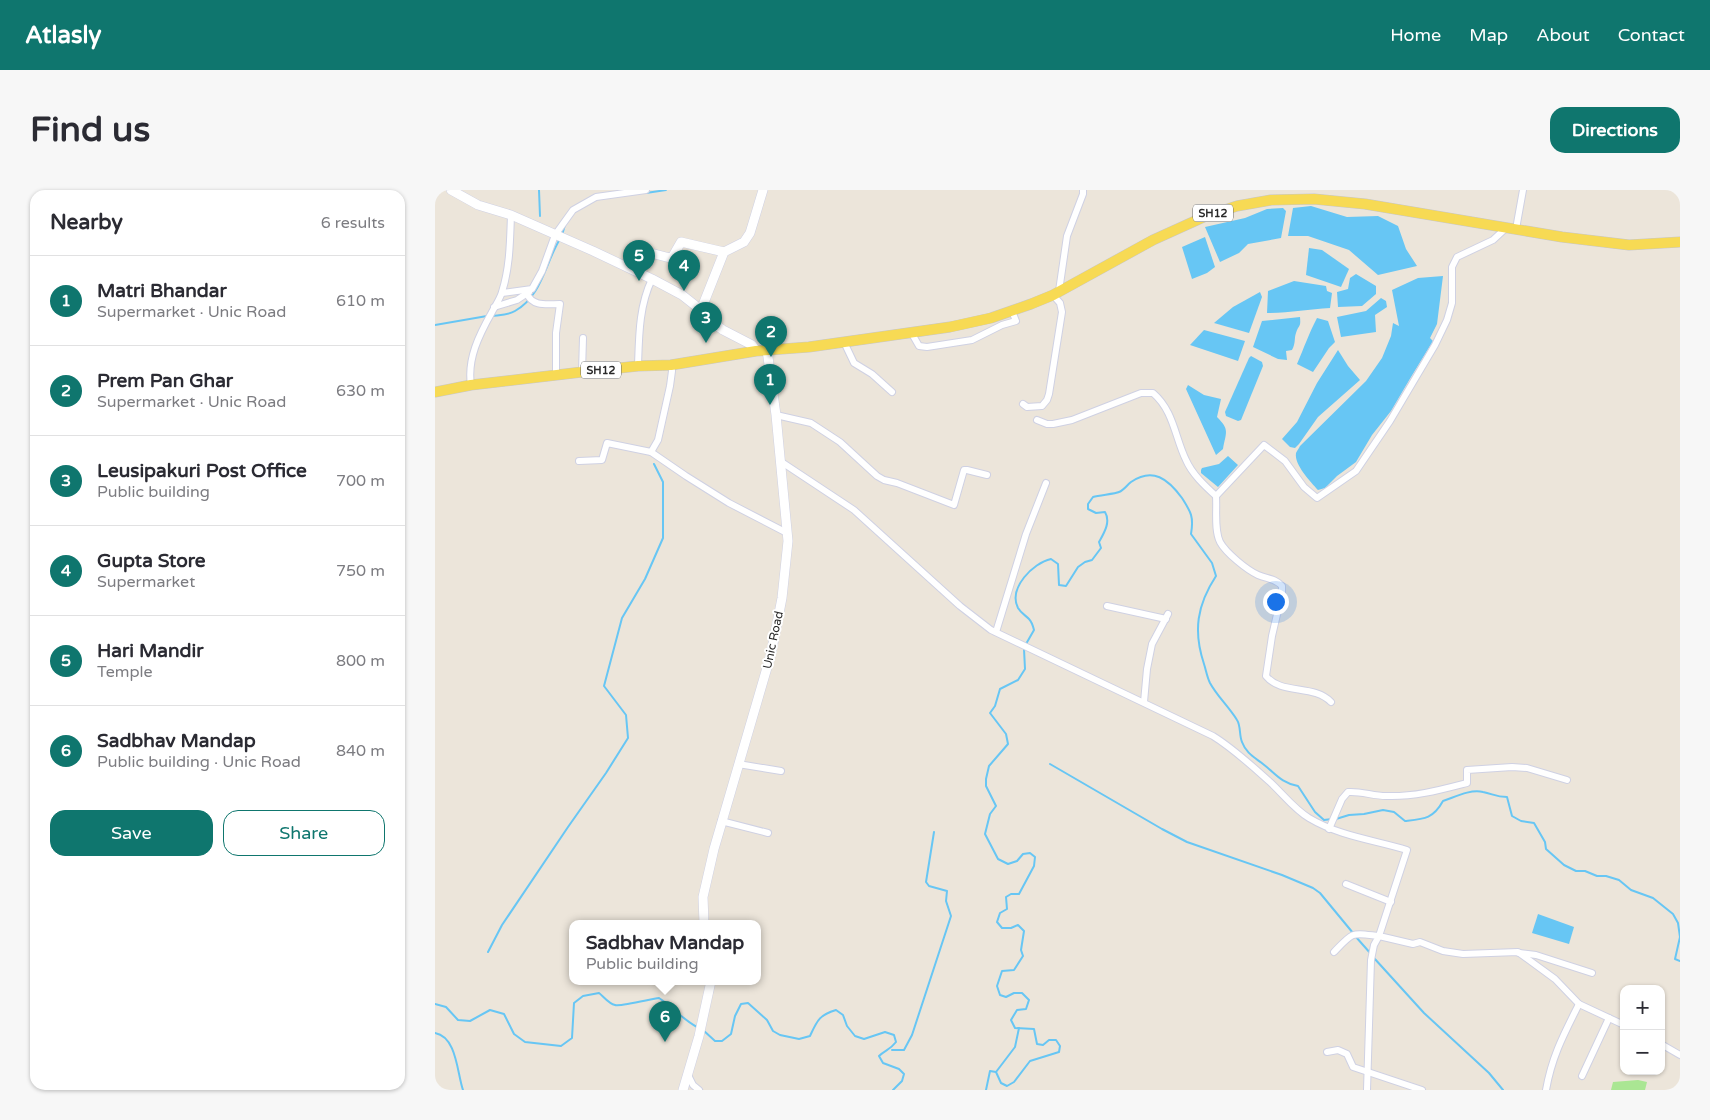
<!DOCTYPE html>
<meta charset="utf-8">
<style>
:root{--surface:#fff;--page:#f7f7f7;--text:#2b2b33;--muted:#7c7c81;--line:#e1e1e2;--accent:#0f766e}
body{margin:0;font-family:"Varela Round",sans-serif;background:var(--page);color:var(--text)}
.controls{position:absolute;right:15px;bottom:15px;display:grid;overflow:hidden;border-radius:10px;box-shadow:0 1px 4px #0004}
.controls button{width:45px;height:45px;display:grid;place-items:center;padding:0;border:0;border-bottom:1px solid var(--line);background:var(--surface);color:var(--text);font:25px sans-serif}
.you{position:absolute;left:840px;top:411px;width:18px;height:18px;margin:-12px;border:4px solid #fff;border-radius:50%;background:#1a73e8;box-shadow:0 0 0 8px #1a73e833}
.badge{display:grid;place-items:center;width:32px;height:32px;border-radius:50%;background:var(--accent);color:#fff;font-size:16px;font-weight:700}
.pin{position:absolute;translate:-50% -41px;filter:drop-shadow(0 1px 2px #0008)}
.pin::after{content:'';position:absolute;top:26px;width:18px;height:15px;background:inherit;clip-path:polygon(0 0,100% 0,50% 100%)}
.popup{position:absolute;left:134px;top:730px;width:192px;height:65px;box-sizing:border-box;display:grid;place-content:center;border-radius:10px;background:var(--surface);filter:drop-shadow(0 1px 4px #0005);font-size:16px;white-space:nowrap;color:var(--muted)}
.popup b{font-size:19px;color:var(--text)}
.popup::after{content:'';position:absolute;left:50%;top:100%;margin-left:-10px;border:10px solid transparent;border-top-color:var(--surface)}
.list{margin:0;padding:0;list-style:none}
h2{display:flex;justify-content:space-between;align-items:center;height:65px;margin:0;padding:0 20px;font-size:21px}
h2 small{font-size:16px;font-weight:400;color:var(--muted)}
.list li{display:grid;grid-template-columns:32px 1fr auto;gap:15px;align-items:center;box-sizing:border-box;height:90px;padding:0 20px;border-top:1px solid var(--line)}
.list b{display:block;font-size:19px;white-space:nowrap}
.list p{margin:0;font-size:16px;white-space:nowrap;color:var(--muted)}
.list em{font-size:16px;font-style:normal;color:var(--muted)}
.actions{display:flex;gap:10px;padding:15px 20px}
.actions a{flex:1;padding:11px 0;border:1px solid var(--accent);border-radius:15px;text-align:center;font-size:18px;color:var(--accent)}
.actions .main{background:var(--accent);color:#fff}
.map{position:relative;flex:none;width:1245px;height:900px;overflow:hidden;border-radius:15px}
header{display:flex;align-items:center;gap:30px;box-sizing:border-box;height:70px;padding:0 25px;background:var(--accent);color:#fff}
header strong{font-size:24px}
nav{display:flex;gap:28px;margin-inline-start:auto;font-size:18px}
.intro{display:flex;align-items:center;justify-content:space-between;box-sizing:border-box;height:120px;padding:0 30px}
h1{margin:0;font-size:35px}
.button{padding:12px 22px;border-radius:15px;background:var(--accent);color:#fff;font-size:18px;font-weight:700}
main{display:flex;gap:30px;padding:0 30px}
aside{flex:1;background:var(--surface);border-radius:15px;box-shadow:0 1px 4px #0004}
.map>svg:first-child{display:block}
.green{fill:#aae693}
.water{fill:#67c6f4}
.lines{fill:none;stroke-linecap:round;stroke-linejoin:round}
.stream{stroke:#67c6f4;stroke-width:2}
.street-casing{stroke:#cfd1e3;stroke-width:8}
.secondary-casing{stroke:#cfd1e3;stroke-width:10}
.primary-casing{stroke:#c7c7c7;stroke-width:11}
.street{stroke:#fff;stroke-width:6}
.secondary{stroke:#fff;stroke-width:9}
.primary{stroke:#f7da54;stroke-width:10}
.labels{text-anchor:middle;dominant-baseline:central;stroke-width:4;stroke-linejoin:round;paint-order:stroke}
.shield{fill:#fff;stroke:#696969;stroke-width:1}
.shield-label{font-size:11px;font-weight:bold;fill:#292929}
.street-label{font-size:12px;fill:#292929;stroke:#fff}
</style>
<header>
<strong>Atlasly</strong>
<nav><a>Home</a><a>Map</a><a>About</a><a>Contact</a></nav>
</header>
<div class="intro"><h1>Find us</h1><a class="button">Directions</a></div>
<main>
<aside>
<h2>Nearby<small>6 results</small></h2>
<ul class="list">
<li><span class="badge">1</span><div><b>Matri Bhandar</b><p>Supermarket · Unic Road</p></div><em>610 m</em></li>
<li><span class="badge">2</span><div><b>Prem Pan Ghar</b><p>Supermarket · Unic Road</p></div><em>630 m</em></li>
<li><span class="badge">3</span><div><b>Leusipakuri Post Office</b><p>Public building</p></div><em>700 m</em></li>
<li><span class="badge">4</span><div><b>Gupta Store</b><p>Supermarket</p></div><em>750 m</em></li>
<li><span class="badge">5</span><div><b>Hari Mandir</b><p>Temple</p></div><em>800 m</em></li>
<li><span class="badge">6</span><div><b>Sadbhav Mandap</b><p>Public building · Unic Road</p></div><em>840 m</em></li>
</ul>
<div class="actions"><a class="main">Save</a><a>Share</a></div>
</aside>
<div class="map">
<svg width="1245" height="900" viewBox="0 0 1245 900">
<rect width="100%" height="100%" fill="#ece5da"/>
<!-- green -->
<path class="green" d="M1203 890 1212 892 1210 900H1176L1178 892Z"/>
<!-- water -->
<g class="water">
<path d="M876 16 912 27 943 26 963 36 971 59 982 76 943 85 914 60 873 46H853L858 18Z"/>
<path d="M848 18 851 21 846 48 813 54 804 63 785 72 770 37 810 28 832 19Z"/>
<path d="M770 47 780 77 772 83 757 89 747 57Z"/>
<path d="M874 58 887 60 914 79 906 97 871 85Z"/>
<path d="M921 84 941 96V104L927 116 903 117 902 102 913 99 915 88Z"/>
<path d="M1008 86 1002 134 995 148 998 151 976 187 956 221 937 245 921 272 902 286 890 298 883 300C876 292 859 275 861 263 862 261 864 258 865 256L931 191 947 168 956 146 958 133 964 136 957 100 983 88Z"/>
<path d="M859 91 891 96 892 101 897 103 895 118C874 119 854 123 832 123L833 101Z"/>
<path d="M825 102 827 107 814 143 779 133 798 117Z"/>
<path d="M946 108 951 111 952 117 940 125 941 142 906 147 902 127 931 121Z"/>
<path d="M865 127C866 138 864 134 861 143 859 148 861 153 857 160L851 161 852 170 843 169 818 157 827 131Z"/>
<path d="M882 128 893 131 900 152 894 158 878 182 862 174C869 158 874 143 882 128Z"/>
<path d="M769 140 810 151 803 171 755 155Z"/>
<path d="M903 160 913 176 925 190 883 227 864 254 860 258 855 257 847 249 862 232 882 193Z"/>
<path d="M816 166 827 172 828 176 806 230 803 231 791 226 790 222 814 168Z"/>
<path d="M753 195 769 205 786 209 782 227C795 240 791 242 788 259L781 265 751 199Z"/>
<path d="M793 266 803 275 783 297 766 283V280L767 278 784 274Z"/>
<path d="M1103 724 1139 737 1134 754 1097 743Z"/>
</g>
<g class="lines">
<!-- stream -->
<g class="stream">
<path d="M104 0 105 26"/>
<path d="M211 3 231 0"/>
<path d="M127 45 130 35"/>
<path d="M57 126C64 125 74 125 80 121 107 106 110 73 125 49"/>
<path d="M0 135 52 126"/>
<path d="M591 454 599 440C598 436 597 432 594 429 590 425 586 423 583 418 573 398 598 373 616 369L623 374 624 395 631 396 643 377 650 372 657 370 666 358 664 352C669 343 676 332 670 322L661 323 653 319V314L658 307C665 305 680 304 684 302 689 300 692 295 696 292 718 277 733 289 747 308 756 322 759 327 756 344L777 373 781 386C762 415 758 441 769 474 771 480 772 487 775 493 782 506 794 517 802 530 806 536 804 545 807 552 811 563 819 567 828 574 840 583 846 593 863 596L880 622 889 630 897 629"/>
<path d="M615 574 727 639 752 652 847 685 878 698 885 703 918 743"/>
<path d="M901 629 914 625 929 624 948 620 959 622 970 631C989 629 998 629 1008 611 1020 607 1035 599 1048 602 1058 604 1061 607 1072 607L1077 626 1086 631 1099 633 1110 652 1111 659 1129 675 1141 681H1150L1162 686H1171L1184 690 1196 700 1218 708 1238 724 1243 733 1245 747 1240 769 1245 771"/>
<path d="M921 747 936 764"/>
<path d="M53 762 67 735 133 637 171 583 193 548 191 525 169 496 187 428 210 389 228 348V292L219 274"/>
<path d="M939 768 989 823 1054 883 1068 900"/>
<path d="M0 814 11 817 23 830 35 831 55 820 69 824 79 844 90 852 126 856 137 848 139 813 148 806 164 803C168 806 174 814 180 815 185 817 216 809 224 808 238 817 247 829 262 837"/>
<path d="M268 840 280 851H287L296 844 300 826 306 814 313 813 332 830 338 841 345 845 364 849 375 846C382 831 384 825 401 820L408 825 412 836 420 846 429 849 450 842 459 845 461 852C455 860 450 860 444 866L448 873 464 879 469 884 467 891 458 900"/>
<path d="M0 843C22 847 22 883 28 900"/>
<path d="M457 860H469L477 845 516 726 511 711 512 701 494 696 491 692 499 642"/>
<path d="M561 882 580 857 584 838"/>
<path d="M551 900 555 881 561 882 566 893 572 896 579 892 595 871 624 862 625 856 621 850H614L608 855 602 854 599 839 580 838 576 830 582 820 591 819 594 810 587 803H579L571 807 565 805 562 796 567 781 579 780 588 766 586 760 589 741 583 735 576 738H567L562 732 565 723 572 719 571 707 576 704H584L599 676 600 667 595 663 588 664 582 671 573 674 563 669 550 644 555 624 561 616 551 596V589L554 576 573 554 571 544 555 523 560 516 565 499 583 490 590 479 589 459"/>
</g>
<defs>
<g id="street">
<path d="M1081 39 1088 0"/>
<path d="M624 101 632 46 648 4V0"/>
<path d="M67 103 97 99 107 81 120 45 138 20 161 7 211 0"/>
<path d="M92 104C98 117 112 114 125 114L121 143V185"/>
<path d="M59 117 82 110 94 102"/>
<path d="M476 142 484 156 492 157 537 150 567 135 581 131 577 121"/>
<path d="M409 152 419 173 437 184 457 202"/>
<path d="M203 176C204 146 204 116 217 89"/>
<path d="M147 182 148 148"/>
<path d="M36 195C32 169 44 145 57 122 60 116 65 109 67 102 75 77 75 51 76 25"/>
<path d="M588 214 592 217 607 216 612 210 614 204 627 122 625 113 618 105"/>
<path d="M341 225 376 233 405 252 442 286 449 290 462 293 519 315 529 280H532L552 285"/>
<path d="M602 230 612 234H618L637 230 706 203H718C739 221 740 248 751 270 757 284 770 296 781 306 782 320 779 340 785 352 791 363 812 380 823 385 832 389 840 388 847 396V403L837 446 831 486C846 505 879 494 896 512"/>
<path d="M216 262 223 250 235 196 237 181 236 175"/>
<path d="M144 271 167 270 172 253 216 262 251 286 294 313 352 343"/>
<path d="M345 271 419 320 525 416 556 440 778 546C799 559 817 576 835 592 848 604 859 619 874 628 904 646 939 650 972 660L944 746 978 754 985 752 1008 761 1028 764 1083 762 1120 789 1144 814 1189 835"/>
<path d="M781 306 829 255 850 271 869 297 882 308 921 281 955 231 1000 155 1012 130 1017 113V77L1022 67 1058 50 1071 38"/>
<path d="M672 416 731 429"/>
<path d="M561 442 591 344 611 293"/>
<path d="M709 512 712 479 717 454 733 424"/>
<path d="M303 574 346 581"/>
<path d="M286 631 333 643"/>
<path d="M894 639 907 609 913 602C926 601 938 606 951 606 980 607 1005 600 1032 593V580L1077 577 1092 578 1132 590"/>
<path d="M911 694 956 712"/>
<path d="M899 762C919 741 916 743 944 746L939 755 936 770 932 900"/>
<path d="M1084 763 1101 765 1157 783"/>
<path d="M1226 854 1245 865"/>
<path d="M892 862 903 860 912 864 918 877 987 900"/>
<path d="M253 885 258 895 264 900"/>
<path d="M1147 886 1174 828"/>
<path d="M1111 900C1117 866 1129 844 1144 814"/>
</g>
<g id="secondary">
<path d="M16 0 43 15 76 25 158 61 217 89 247 105 266 120 271 128 288 140 317 155 321 161"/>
<path d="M203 82 208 67 212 62 235 68 238 66 246 52 289 62"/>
<path d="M266 120 289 62 309 52 315 43 328 0"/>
<path d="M269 733 268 707 279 659 336 464 347 408 353 351 341 225 332 160"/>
<path d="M248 900 264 846 276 791"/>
</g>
<path id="primary" d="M0 202 36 195 147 182 203 176 236 175 321 161 374 157 515 137 556 128 596 114 618 105 718 50 771 26 802 16 836 10 879 9 930 14 1127 47 1194 55 1245 52"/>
</defs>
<!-- street casing -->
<use href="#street" class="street-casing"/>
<!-- secondary casing -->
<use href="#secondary" class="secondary-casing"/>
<!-- primary casing -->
<use href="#primary" class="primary-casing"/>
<!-- street -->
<use href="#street" class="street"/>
<!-- secondary -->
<use href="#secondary" class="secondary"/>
<!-- primary -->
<use href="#primary" class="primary"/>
</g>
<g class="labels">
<!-- shield labels -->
<g class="shield">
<rect x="758" y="14.5" width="40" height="17" rx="4"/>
<rect x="146" y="171.5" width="40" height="17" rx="4"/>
</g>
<g class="shield-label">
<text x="778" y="23">SH12</text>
<text x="166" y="180">SH12</text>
</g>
<!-- street labels -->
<g class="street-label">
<text transform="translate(338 450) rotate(-78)">Unic Road</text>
</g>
</g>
</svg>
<div class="controls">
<button>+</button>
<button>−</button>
</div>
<div class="you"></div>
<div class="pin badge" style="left:335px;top:215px">1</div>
<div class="pin badge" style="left:336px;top:167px">2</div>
<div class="pin badge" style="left:271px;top:153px">3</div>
<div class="pin badge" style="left:249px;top:101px">4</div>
<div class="pin badge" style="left:204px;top:91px">5</div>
<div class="pin badge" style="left:230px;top:852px">6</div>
<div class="popup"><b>Sadbhav Mandap</b>Public building</div>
</div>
</main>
